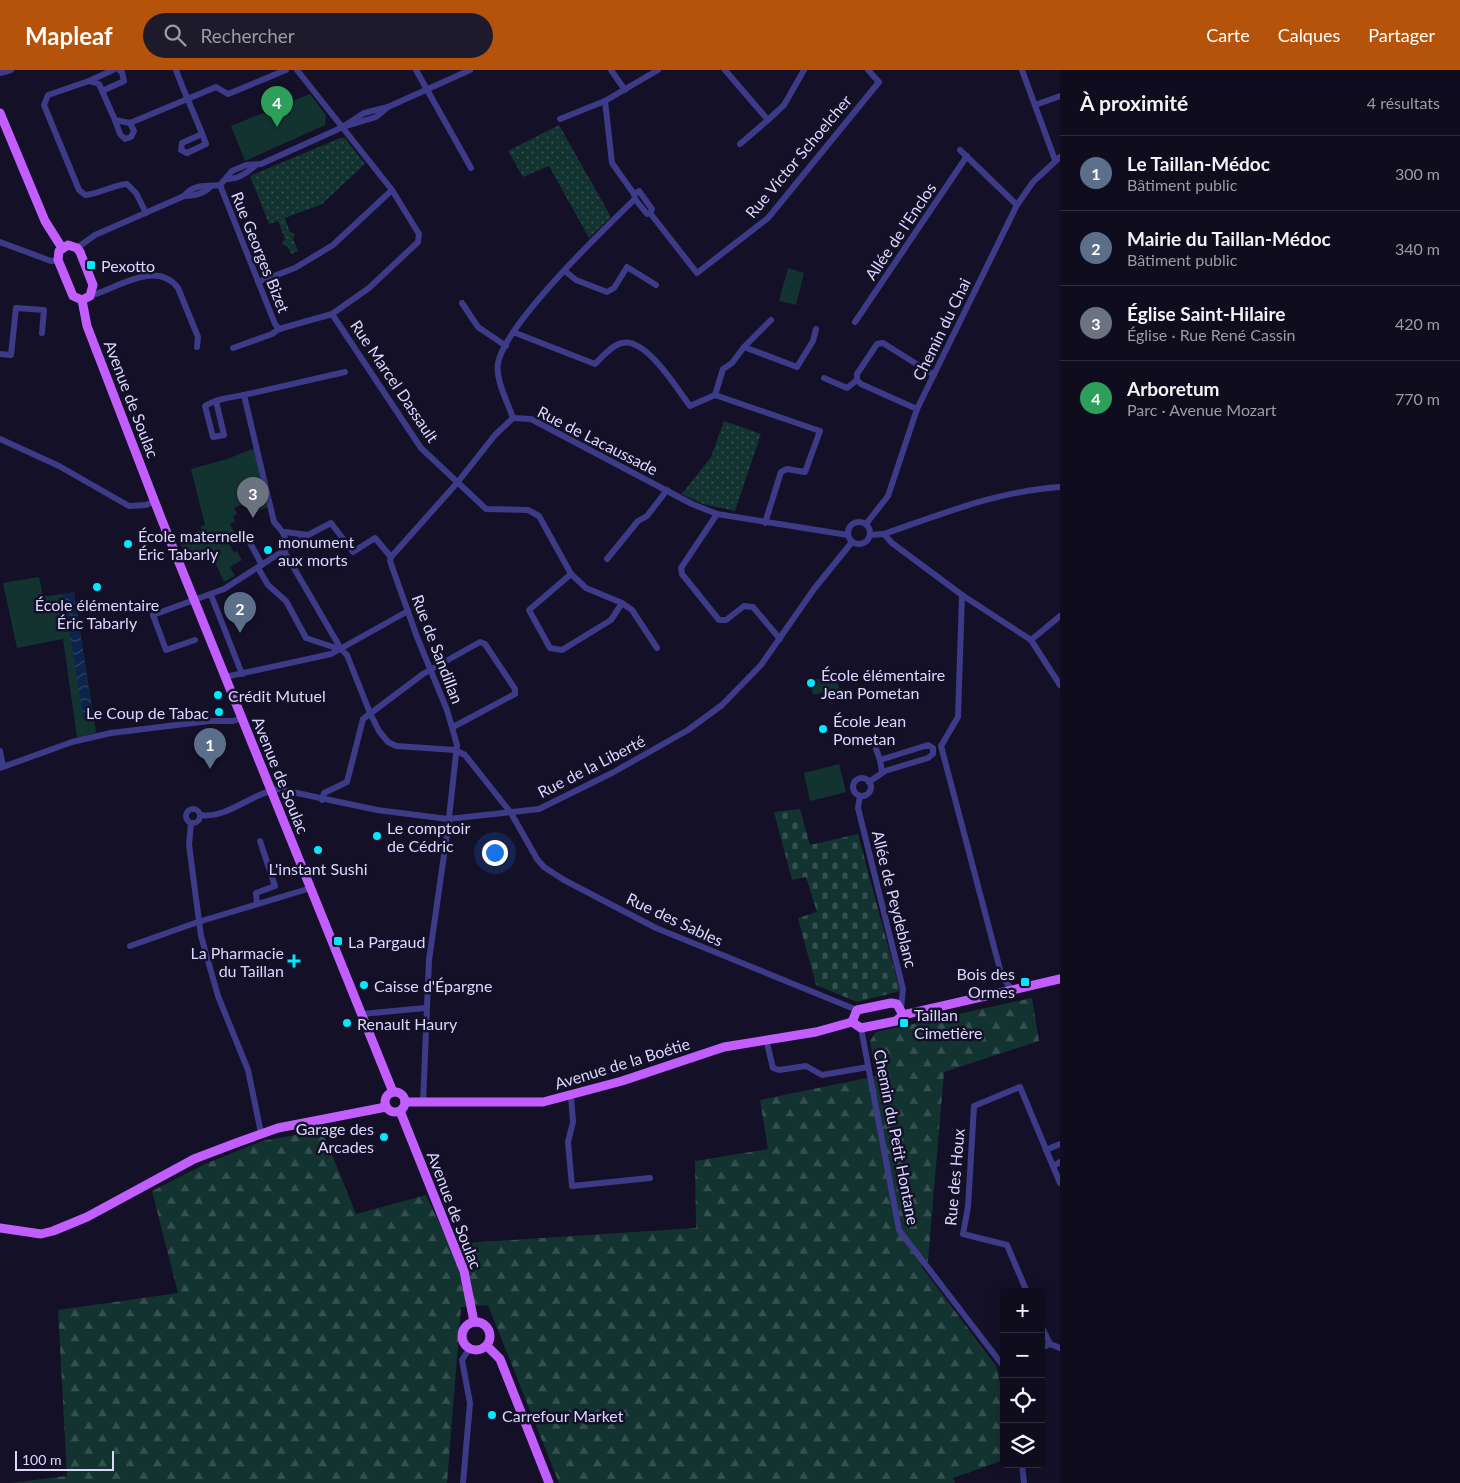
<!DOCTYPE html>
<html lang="fr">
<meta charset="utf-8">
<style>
:root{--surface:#0f0c1e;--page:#1d1a2b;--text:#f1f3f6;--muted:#9b9ba4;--line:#2f2c3c;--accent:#b45309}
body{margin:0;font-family:Lato,sans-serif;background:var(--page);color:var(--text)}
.controls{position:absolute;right:15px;bottom:15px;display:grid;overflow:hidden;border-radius:5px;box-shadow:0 2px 12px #0003}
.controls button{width:45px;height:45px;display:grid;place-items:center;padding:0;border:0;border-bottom:1px solid var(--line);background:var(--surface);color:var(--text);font:25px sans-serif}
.scale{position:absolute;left:15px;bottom:12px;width:99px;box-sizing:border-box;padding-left:5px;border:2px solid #dbd7ff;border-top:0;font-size:14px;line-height:18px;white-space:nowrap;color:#dbd7ff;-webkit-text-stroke:4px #141028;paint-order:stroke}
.you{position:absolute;left:494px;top:782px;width:18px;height:18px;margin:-12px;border:4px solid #fff;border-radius:50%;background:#1a73e8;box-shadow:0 0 0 8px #1a73e833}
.badge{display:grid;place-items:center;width:32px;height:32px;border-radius:50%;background:var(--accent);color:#fff;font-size:16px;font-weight:700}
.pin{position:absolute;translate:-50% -41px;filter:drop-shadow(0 1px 2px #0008)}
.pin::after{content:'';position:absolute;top:26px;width:18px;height:15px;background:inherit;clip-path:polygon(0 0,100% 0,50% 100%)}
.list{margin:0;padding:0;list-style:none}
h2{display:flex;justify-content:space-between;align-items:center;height:65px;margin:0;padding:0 20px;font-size:21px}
h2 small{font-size:16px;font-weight:400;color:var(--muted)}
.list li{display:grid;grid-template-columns:32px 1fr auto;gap:15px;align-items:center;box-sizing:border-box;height:75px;padding:0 20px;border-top:1px solid var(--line)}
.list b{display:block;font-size:19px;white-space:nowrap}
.list p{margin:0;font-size:16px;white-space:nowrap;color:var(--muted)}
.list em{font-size:16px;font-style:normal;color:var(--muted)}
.icon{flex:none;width:28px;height:28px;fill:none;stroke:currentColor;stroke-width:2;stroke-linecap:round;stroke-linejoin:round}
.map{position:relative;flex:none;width:1060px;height:1413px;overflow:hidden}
header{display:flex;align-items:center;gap:30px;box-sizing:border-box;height:70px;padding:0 25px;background:var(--accent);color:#fff}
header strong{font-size:24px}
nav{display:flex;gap:28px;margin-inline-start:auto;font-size:18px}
.search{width:350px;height:45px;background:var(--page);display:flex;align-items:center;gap:12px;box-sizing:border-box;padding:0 18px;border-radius:28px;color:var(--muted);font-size:19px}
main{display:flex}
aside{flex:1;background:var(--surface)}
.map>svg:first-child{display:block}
.grass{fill:url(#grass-dots)}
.forest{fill:url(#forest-firs)}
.cemetery{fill:url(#cemetery-stones)}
.park{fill:#133331}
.water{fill:url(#water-waves)}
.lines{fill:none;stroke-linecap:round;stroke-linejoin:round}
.minor{stroke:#3d3a88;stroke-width:6}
.major{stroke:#c25eff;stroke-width:9}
.poi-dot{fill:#03e7ff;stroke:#141028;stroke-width:2}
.labels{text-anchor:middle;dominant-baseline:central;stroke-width:5;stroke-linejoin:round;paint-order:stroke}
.street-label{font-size:16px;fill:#dbd7ff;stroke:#141028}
.poi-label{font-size:16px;fill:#dbd7ff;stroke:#141028;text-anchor:start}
</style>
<header>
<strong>Mapleaf</strong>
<div class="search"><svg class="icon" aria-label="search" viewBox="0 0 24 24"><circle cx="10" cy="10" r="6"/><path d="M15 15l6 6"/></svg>Rechercher</div>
<nav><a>Carte</a><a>Calques</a><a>Partager</a></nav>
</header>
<main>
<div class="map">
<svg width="1060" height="1413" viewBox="0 0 1060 1413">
<defs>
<pattern id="grass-dots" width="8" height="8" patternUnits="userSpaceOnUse" patternTransform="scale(1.25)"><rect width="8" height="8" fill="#133331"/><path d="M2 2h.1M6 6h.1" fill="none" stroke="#355050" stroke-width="1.8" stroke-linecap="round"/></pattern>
<pattern id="forest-firs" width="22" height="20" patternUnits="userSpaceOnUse" patternTransform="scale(1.25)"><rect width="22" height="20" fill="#133331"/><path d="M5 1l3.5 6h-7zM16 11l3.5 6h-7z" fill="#355050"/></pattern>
<pattern id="cemetery-stones" width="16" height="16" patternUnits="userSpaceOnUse" patternTransform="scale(1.25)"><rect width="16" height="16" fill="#133331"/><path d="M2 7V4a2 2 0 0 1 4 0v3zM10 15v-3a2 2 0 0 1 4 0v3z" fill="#355050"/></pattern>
<pattern id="water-waves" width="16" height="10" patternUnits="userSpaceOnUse" patternTransform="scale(1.25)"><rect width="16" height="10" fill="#0c244b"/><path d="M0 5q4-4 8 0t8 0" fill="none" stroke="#2f4366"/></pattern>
</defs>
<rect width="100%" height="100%" fill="#141028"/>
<!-- grass -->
<g class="grass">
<path d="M559 55 611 147 589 168 549 96 523 107 508 81Z"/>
<path d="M340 68H345L365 94 322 134 285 148 290 162 295 164 293 169 298 181 291 184 288 177 282 174 285 169 278 151 269 154 250 106Z"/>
<path d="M724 351 761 364 735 441 703 434 682 424 711 387Z"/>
</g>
<!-- forest -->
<path class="forest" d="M1032 928 1039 971 944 1002 928 1191 921 1196 997 1297 1004 1336V1390L953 1408 955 1413H559L488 1235 461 1237 447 1413H10L67 1406 58 1240 178 1223 152 1121 205 1094 262 1071 322 1060 356 1144 426 1125 451 1178 464 1173 696 1158 695 1091 768 1079 760 1030 876 1006 870 971 876 962Z"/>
<!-- cemetery -->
<path class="cemetery" d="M800 739 810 775 858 764 900 921 857 932 816 915 798 848 817 842 806 807 792 810 774 742Z"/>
<!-- park -->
<g class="park">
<path d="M310 24 326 45 325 55 245 91 231 56Z"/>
<path d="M788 198 804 203 796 235 779 231Z"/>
<path d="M257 377 268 437 257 442 252 430 234 438 237 444 233 446 235 451 230 454 237 466 227 470 234 483 237 481 242 490 230 497 235 506 224 512 212 485 187 489 179 470 192 467 191 464 201 460V456L205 455 191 399 227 389Z"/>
<path d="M39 507 43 525 48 526 74 522 96 663 77 668 63 569 17 578 3 513Z"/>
<path d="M836 605 839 619 813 625 810 611Z"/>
<path d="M839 694 846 722 810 731 804 703Z"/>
</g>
<!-- water -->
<path class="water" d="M74 522 93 649 84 650 63 524Z"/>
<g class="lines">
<!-- minor -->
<g class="minor">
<path d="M176 0C185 25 197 49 206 74L187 83 181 80 182 73 202 64"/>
<path d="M416 0 471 98"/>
<path d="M611 0 625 20"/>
<path d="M725 0 768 50 784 35 804 0"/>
<path d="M1022 0 1055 90"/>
<path d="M0 3 11 0"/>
<path d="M89 11 113 0"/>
<path d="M102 21 124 11 122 2 119 0"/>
<path d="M605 31 612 93 634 124 635 129 647 144 650 143 697 203 768 148 879 12 868 0"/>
<path d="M1035 35 1060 26"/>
<path d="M560 49 605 31 658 0"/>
<path d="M115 50 120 64 125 69 131 67 134 61 130 53"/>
<path d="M344 56 364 43 388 37 470 0"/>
<path d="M740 74 768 50"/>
<path d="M960 80 1017 135"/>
<path d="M227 109C237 110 248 102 256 95"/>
<path d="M220 115 275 254 279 259"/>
<path d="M634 124 639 121 652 139 650 143"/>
<path d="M184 126C194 126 204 124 211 116"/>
<path d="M146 143 136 123 127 114C112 115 100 124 85 125L79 120 44 35 48 25 89 11 99 14 115 50 130 53 216 17 228 24 286 0"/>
<path d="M0 172 51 191 58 190"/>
<path d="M77 178 95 165 184 126C195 113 205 117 220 115L232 101 246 95 261 94 343 57 376 47 388 37"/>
<path d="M565 201 576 210 607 222 614 218 627 197 656 215"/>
<path d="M258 212 295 198 333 175 392 120"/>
<path d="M92 223 96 224C121 215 158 191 178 218L198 267 197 277"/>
<path d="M462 233 478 257 506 276"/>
<path d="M332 244 421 378 486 439 528 440 539 446 571 504 586 518 622 533 632 540 657 578"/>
<path d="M855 252 967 86"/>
<path d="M279 259 332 244 369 218 418 172 419 164 392 120 297 0"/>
<path d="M513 262 595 294C602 287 612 275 622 273 646 267 677 319 690 336L715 325"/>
<path d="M744 277 771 250"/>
<path d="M233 278 272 264 279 259"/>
<path d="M0 284 11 285 16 238 44 240 42 263"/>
<path d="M345 302 244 325 274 452C283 462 288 466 284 481L341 579 347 585 370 643 379 661 388 672 396 676 455 680 465 685 511 743 537 789 544 797 564 810 656 858 857 940"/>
<path d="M824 308 847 318 857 310"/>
<path d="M715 325 820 361 805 402 787 399 781 402 765 453"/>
<path d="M715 325 723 299 732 293 744 277 797 297 813 271 816 259"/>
<path d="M216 331 224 365 213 367 205 336C216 329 232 327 244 325"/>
<path d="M917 339 861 314 857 310V304L877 274 883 273 934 305"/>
<path d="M513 348C508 333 495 309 498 293 506 253 603 160 635 129"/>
<path d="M0 369 59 396 129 436 146 435 155 431"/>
<path d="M717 444 681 498 682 504 719 550H726L744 536 753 537 780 569"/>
<circle cx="859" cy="463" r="11"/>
<path d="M866 454 888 426 917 339 1017 135 1033 112 1060 87"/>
<path d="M285 462 308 465"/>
<path d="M884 464 892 473 962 525 1031 570 1060 615"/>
<path d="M870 465 884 464C942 444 998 421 1060 417"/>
<path d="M247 467 262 495"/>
<path d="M391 487 390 491 417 567 447 640 457 675 448 757 429 890 423 1033"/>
<path d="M391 487 457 413 495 365 513 348 531 349 692 434 717 444 848 465"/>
<path d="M607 489 638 451 647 446 667 420"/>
<path d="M258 498 268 515 286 531 306 568 339 579"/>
<path d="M571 504 529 540 550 578 562 580 611 550 622 533"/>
<path d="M211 525 242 604"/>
<path d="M962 525 958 647 941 676 1002 907 1013 921"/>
<path d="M195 570 166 580 153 545 224 519 308 465 331 453 353 482 375 468 391 487"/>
<path d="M1031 570 1060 546"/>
<path d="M225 607 331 584 408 541"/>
<path d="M876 679 880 690"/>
<path d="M0 681 3 696"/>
<path d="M0 698 72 672 111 663 209 651H233L242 648"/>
<circle cx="862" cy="717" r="9"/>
<path d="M869 712 885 701 928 688 933 684V678L928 675 880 690 882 702"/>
<path d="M860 726 858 738 903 919 901 939"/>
<path d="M322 730 324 723 347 712 348 708 363 649 423 604 480 572 485 574 515 619V624L453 657"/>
<circle cx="193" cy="746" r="7"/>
<path d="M200 745C228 749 251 723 278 719L377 740 448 749 539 739 612 703 688 660 722 635 761 595 814 519 852 472"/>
<path d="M191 753 189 775 201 866 218 926 248 1000 261 1063"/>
<path d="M257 834 256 823 275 816 260 771"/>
<path d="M130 876 198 852 311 818"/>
<path d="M362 944 425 938"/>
<path d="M861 958 899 1160 1004 1297"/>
<path d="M766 969 773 998 779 1000 806 996 822 1005 868 997"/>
<path d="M571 1026 573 1052 568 1072 572 1116 650 1108"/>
<path d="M1046 1080 1060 1074"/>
<path d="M1053 1096 1060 1092"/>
<path d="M1027 1222 1007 1175 963 1164 968 1137 974 1036 1020 1017 1060 1113"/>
<path d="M1041 1255 1050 1274"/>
<path d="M1041 1278 1050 1274 1060 1278"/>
<path d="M1022 1394 1024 1413"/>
<path d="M463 1413 470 1333 462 1290 469 1279"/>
</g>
<!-- major -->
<g class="major">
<path d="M0 43 45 151 62 178"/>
<path d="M68 175 77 178 80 182 93 215 90 226 82 230 73 226 58 190 59 181Z"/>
<path d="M82 230 87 256 161 448 393 1022"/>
<path d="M903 945 1060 909"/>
<path d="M852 952 857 940 891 933 897 934 903 945"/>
<path d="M852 952 861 958 896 951 903 945"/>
<circle cx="395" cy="1032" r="10"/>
<path d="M405 1032H543L622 1011 724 977 816 962 852 952"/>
<path d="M400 1041 464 1201 474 1252"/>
<path d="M0 1158 41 1164 53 1161 87 1147 194 1089 236 1073 278 1058 386 1037"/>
<circle cx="476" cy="1266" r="14"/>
<path d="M487 1276 500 1289 549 1413"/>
</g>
</g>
<!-- markers -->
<g class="poi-dot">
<rect x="86" y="190" width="10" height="10" rx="2.5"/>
<circle cx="128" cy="474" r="5"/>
<circle cx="268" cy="480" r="5"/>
<circle cx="97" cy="517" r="5"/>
<circle cx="811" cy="613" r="5"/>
<circle cx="218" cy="625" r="5"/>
<circle cx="219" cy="642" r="5"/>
<circle cx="823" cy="659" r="5"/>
<circle cx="377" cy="766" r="5"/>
<circle cx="318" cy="780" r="5"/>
<rect x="333" y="866" width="10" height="10" rx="2.5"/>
<path d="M291.5 883.5h5v5h5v5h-5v5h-5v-5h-5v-5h5z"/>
<rect x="1020" y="907" width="10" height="10" rx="2.5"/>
<circle cx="364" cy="915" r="5"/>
<circle cx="347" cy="953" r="5"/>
<rect x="899" y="948" width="10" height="10" rx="2.5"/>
<circle cx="384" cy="1067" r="5"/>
<circle cx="492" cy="1345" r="5"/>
</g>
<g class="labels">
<!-- street labels -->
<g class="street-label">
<text transform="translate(798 86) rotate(-50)">Rue Victor Schoelcher</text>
<text transform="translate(900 161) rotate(-56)">Allée de l'Enclos</text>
<text transform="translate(261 182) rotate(68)">Rue Georges Bizet</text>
<text transform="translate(941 259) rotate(-64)">Chemin du Chai</text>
<text transform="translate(395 311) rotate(56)">Rue Marcel Dassault</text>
<text transform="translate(132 329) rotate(69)">Avenue de Soulac</text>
<text transform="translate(598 370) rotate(27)">Rue de Lacaussade</text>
<text transform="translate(438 579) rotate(69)">Rue de Sandillan</text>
<text transform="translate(591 696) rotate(-27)">Rue de la Liberté</text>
<text transform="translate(281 705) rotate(68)">Avenue de Soulac</text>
<text transform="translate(895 829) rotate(76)">Allée de Peydeblanc</text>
<text transform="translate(675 849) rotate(25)">Rue des Sables</text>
<text transform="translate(622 993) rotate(-17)">Avenue de la Boétie</text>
<text transform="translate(897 1067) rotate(79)">Chemin du Petit Hontane</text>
<text transform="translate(954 1107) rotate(-85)">Rue des Houx</text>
<text transform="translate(455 1140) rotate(69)">Avenue de Soulac</text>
</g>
<!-- poi labels -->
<g class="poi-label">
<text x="101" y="195">Pexotto</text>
<text x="138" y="465">École maternelle<tspan x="138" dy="18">Éric Tabarly</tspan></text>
<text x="278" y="471">monument<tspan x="278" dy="18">aux morts</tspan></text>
<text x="97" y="534" text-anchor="middle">École élémentaire<tspan x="97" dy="18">Éric Tabarly</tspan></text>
<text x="821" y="604">École élémentaire<tspan x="821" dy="18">Jean Pometan</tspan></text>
<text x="228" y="625">Crédit Mutuel</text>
<text x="209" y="642" text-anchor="end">Le Coup de Tabac</text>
<text x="833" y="650">École Jean<tspan x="833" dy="18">Pometan</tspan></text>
<text x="387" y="757">Le comptoir<tspan x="387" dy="18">de Cédric</tspan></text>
<text x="318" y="798" text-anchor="middle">L'instant Sushi</text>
<text x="348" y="871">La Pargaud</text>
<text x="284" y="882" text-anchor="end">La Pharmacie<tspan x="284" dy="18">du Taillan</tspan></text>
<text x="1015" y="903" text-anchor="end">Bois des<tspan x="1015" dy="18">Ormes</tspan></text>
<text x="374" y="915">Caisse d'Épargne</text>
<text x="914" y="944">Taillan<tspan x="914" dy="18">Cimetière</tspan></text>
<text x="357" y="953">Renault Haury</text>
<text x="374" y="1058" text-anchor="end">Garage des<tspan x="374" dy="18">Arcades</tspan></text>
<text x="502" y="1345">Carrefour Market</text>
</g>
</g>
</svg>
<div class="controls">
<button>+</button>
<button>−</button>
<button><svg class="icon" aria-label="locate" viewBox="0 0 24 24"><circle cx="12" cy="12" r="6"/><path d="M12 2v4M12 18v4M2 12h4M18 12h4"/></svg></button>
<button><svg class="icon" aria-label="layers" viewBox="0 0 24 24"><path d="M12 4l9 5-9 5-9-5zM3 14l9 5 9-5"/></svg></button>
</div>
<div class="scale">100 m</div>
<div class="you"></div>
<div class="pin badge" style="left:210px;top:699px;background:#5c6f8a">1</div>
<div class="pin badge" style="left:240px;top:563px;background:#5c6f8a">2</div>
<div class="pin badge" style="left:253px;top:448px;background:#6b7280">3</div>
<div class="pin badge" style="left:277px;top:57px;background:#2e9e5b">4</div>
</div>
<aside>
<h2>À proximité<small>4 résultats</small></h2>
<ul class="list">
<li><span class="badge" style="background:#5c6f8a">1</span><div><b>Le Taillan-Médoc</b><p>Bâtiment public</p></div><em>300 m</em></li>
<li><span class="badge" style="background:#5c6f8a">2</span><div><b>Mairie du Taillan-Médoc</b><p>Bâtiment public</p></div><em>340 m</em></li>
<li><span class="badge" style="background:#6b7280">3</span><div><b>Église Saint-Hilaire</b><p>Église · Rue René Cassin</p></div><em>420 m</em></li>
<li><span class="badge" style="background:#2e9e5b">4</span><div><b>Arboretum</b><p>Parc · Avenue Mozart</p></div><em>770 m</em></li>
</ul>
</aside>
</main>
